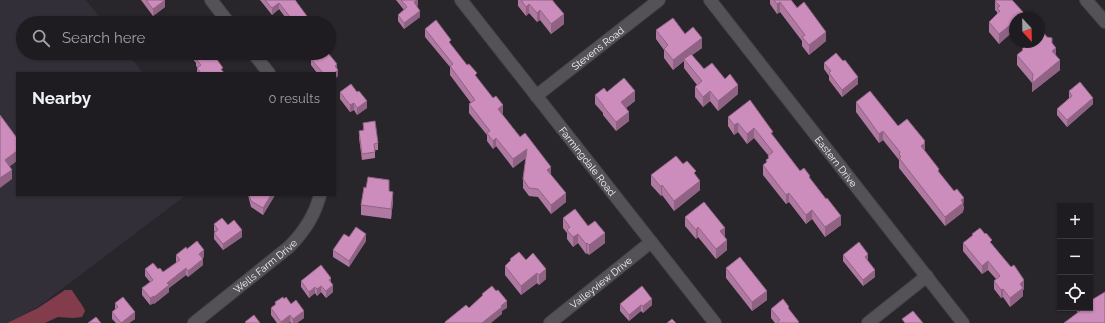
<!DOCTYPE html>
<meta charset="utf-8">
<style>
:root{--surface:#1e1c20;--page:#2b292d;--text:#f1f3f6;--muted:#a1a1a5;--line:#3c3a3e}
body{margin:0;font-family:Raleway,sans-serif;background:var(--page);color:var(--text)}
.controls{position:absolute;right:12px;bottom:12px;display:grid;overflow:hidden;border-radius:0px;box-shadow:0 1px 3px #0004}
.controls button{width:36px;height:36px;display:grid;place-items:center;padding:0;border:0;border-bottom:1px solid var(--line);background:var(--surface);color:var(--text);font:20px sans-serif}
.compass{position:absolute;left:1009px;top:12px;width:36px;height:36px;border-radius:50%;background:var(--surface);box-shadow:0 1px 3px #0004;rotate:158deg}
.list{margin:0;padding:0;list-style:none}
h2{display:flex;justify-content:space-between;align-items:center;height:52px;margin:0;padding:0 16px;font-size:17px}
h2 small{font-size:13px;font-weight:400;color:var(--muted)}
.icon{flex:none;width:22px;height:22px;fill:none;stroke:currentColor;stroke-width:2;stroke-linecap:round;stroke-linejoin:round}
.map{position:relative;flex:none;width:1105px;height:323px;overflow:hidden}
.search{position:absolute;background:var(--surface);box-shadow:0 1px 3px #0004;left:16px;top:16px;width:320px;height:44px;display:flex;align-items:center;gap:10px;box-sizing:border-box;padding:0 14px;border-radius:22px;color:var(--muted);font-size:15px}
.panel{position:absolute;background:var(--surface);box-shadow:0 1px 3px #0004;left:16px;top:72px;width:320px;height:124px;border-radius:0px}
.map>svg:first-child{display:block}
.built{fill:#332f38}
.forest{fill:#833c4c}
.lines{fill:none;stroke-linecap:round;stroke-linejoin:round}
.minor-casing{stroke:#434145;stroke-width:14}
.minor{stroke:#545257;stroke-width:12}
.wall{fill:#b079a2}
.shaded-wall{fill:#906384}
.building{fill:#cd8dbc;stroke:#906384}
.labels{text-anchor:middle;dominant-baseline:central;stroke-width:4;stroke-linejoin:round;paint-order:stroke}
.street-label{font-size:10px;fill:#f3f2f5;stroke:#1e1d20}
</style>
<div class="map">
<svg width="1105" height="323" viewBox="0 0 1105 323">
<rect width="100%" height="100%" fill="#28262a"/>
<!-- built -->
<path class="built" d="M0 0H86L104 23H23V53H127L143 73H17V195H186L38 307 7 323H0Z"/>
<!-- forest -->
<path class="forest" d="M65 290H72C75 296 84 306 85 311L82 317 73 318 58 317 45 323H7L38 308Z"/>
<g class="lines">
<defs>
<g id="minor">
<path d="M211 0 229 23"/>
<path id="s1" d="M461 0 715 323"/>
<path id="s2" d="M710 0 963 323"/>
<path d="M1086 0 1105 22"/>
<path d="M253 53 269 73"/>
<path id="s3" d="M536 96 659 0"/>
<path id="s4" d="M194 323 289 247C303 233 315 215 320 195"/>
<path id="s5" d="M550 323 651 242"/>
<path d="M868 323 927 276"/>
</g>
</defs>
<!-- minor casing -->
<use href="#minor" class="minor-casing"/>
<!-- minor -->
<use href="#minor" class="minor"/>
</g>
<!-- wall -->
<g class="wall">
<path d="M141 0H164L165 7 153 16Z"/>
<path d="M260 0H296V1L312 23 288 21 279 9 272 15Z"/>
<path d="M396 0H418V5L417 6 420 17 404 29 398 21V15L404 10Z"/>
<path d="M518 0H553L564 24 551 34 540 20 537 22 529 13 526 16 518 6Z"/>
<path d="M770 0H791L826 41 809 55 802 46V41L780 12 777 14 770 4Z"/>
<path d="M995 1 1024 18 999 44 989 32V22L997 14V12L995 10Z"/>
<path d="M425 29 451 45 477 78 503 113 502 114 551 175 566 202 551 214 538 197 529 196 523 188V179L526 158 513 168 496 146 493 149 487 141V135L469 113V104L471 103 450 75V67L425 37Z"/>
<path d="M656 30 685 34 702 48 692 55 704 69 725 79 738 94 718 111 710 101 703 107 695 97V87L697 85 684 68V61L673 70 664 58V50L656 39Z"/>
<path d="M1052 43 1060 70 1032 92V83L1017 65V55L1022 51V49Z"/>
<path d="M188 53H207L224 73H197V67L196 66V63Z"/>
<path d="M309 53H328L337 68 338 76 335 73H317L311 65V59L312 58Z"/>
<path d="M824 63 858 84 842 97 829 80V76L824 69Z"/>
<path d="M1069 91 1093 104 1067 127 1057 115V109L1069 98Z"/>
<path d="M340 92 367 108 357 115 354 110 350 112 340 99Z"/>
<path d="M607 92 635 101 626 108 629 121 616 131 603 115V113L595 104V95Z"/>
<path d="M856 102 898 126 925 151 939 173 964 207 963 212 945 226 899 168V160L883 140 879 143 856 112Z"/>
<path d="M728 117 773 136 800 171 810 179 841 225 825 237 812 219 806 224 789 202 786 204 763 175V165L766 163V160L768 159V155L754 138 747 144 738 132 734 135 728 126Z"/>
<path d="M363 123 378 143V150H375V158L362 160 359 138V131H363Z"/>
<path d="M683 164 696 175 700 190 674 211 662 195 661 196 651 185V175Z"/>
<path d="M389 191 393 201 391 219 361 215V205Z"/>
<path d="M248 195H275L263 215 251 207Z"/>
<path d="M685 217 725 237 727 250 716 259 698 237 696 239 685 226Z"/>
<path d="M563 218 588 226 605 243 589 255 587 253 586 254 578 243 573 247 567 239V233L563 228Z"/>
<path d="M214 224 228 225 242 237 223 250 214 239V233L215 232 214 231Z"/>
<path d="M972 234 992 244 1024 289 1023 290V296L1010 307 1003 297 1001 298 994 289V281L996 279 988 270 982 274 963 251V243L972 236Z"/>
<path d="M349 237 366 241 349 267 333 257V250Z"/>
<path d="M187 249 204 257 202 258 203 265 188 277 186 275 169 288V292L154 304V303L150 305 142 295V288L150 282 145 276V269H158L163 272 176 263V255Z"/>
<path d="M843 255 868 260V261L875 277 863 286 843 261Z"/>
<path d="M510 259 526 260 546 279 539 285 537 283 521 295 505 275V266L510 261Z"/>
<path d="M726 268 767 300 752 311 726 278Z"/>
<path d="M301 281 331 283 333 292 326 298 321 292 317 296 315 293 309 298 301 287Z"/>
<path d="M1105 292V323H1064L1077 313V308H1090V301Z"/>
<path d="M284 299 291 304 304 318 297 323H291L290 322 288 323H277L271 315V308L275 305V302Z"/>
<path d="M115 303 135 319 129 323H116L112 319V312L115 310Z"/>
<path d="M620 304 652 305 643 313 641 311 629 321 620 311Z"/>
<path d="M771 309 789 310 799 323H775L771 318Z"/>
</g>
<!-- shaded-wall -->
<g class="shaded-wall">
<path d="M165 0V7L153 16V9Z"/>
<path d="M417 0H418V5L414 9V2Z"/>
<path d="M780 2V12L777 14V4Z"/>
<path d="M279 3V9L272 15V8Z"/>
<path d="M529 4V13L526 16V7Z"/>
<path d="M540 10V20L537 22V13Z"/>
<path d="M420 11V17L404 29V23Z"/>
<path d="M1024 13V18H1018Z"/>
<path d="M564 14V24L551 34V24Z"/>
<path d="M1015 21V30L999 44V34Z"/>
<path d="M826 32V41L809 55V45Z"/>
<path d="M702 38V48L685 60 684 59V61L673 70V60Z"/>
<path d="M1056 48V57L1052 51Z"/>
<path d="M1060 60V70L1032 92V83Z"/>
<path d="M337 64V71L338 70V76L335 79V73H334L335 66Z"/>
<path d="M858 77V84L842 97V90Z"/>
<path d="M738 85V94L718 111V101Z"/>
<path d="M635 91V101L621 112V102Z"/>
<path d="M710 91V101L703 107V97Z"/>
<path d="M1093 98V104L1067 127V120Z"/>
<path d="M367 101V108L357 115V108Z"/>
<path d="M354 103V110L350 112V105Z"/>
<path d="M503 105V113L498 117V109Z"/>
<path d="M629 112V121L616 131V122Z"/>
<path d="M738 123V132L734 135V125Z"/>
<path d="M754 128V138L747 144V134Z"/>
<path d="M883 131V140L879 143V134Z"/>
<path d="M496 138V146L493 149V141Z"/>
<path d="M925 141V153L921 146Z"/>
<path d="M527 149V157L513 168V159Z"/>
<path d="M17 151V161L5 170V160Z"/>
<path d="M551 167V175L547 170Z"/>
<path d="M12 170V179L0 188V178Z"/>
<path d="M700 181V190L674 211V201Z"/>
<path d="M662 185V195L661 196V187Z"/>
<path d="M393 192V201L391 219V209Z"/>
<path d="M566 193V202L551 214V205Z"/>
<path d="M789 193V202L786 204V195Z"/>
<path d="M271 195H275L263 215V208Z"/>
<path d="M964 198 963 212 945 226V217L961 200Z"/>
<path d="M812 210V219L806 224V215Z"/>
<path d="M841 216V225L825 237V227Z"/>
<path d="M698 227V237L696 239V230Z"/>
<path d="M725 228V237L720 231Z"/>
<path d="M242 230V237L223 250V244Z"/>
<path d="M605 233V243L589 255V245Z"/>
<path d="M366 234V241L349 267V261Z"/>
<path d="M578 234V243L573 247V237Z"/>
<path d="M727 240V250L716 259V249Z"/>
<path d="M587 243V253L586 254V244Z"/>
<path d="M204 250V257L199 261V254Z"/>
<path d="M868 254V260L865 264V257Z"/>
<path d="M203 259V265L188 277V271Z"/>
<path d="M988 261V270L982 274V266Z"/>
<path d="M186 268V275L169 288V292L154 304V297L167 283Z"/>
<path d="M546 269V279L539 285V275Z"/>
<path d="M875 270V277L863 286V280Z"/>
<path d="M537 273V283L521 295V286Z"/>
<path d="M331 278V284L329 280Z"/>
<path d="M1024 280V289L1023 290V296L1010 307V298L1020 284Z"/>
<path d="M333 285V292L326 298V291Z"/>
<path d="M321 286V292L317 296V289Z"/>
<path d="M315 287V293L309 298V292Z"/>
<path d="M1003 289V297L1001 298V290Z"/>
<path d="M767 291V300L752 311V302Z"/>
<path d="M154 296V303L150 305V298Z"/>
<path d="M652 299V305L643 313V306Z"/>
<path d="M507 301V308L502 311V314L491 323H482Z"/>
<path d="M641 305V311L629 321V315Z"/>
<path d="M304 311V318L297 323H293V319Z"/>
<path d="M135 312V319L129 323H121Z"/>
<path d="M290 315V322L288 323H281V322Z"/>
</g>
<!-- building -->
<g class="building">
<path d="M146 0H165L153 9Z"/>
<path d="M265 0H295L312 23H285L291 18 279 3 272 8Z"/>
<path d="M401 0H417L414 2 420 11 404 23 398 15 407 7Z"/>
<path d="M521 0H552L564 14 551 24 540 10 537 13 529 4 526 7Z"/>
<path d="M774 0H791L797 8 804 2 826 32 809 45 802 37 805 35 780 2 777 4Z"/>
<path d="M996 0H1012L1024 13 1018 18H1015V21L999 34 989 22 1000 11 997 8 1000 6 995 1Z"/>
<path d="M673 18 685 34 693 27 702 38 673 60 664 49 668 45 656 30Z"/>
<path d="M184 19 187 23H178Z"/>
<path d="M436 20 451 40 449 42 467 65 469 64 477 73 475 75 493 98 496 96 503 105 498 109 520 137 525 133 551 167 547 170 566 193 551 205 538 189 529 188 523 179 527 149 513 159 496 138 493 141 487 133 490 131 469 104 475 100 450 66 453 64 425 29Z"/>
<path d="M1043 32 1047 37 1052 38V43L1056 48 1052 51 1060 60 1032 83 1033 74 1017 55 1023 50 1022 49 1030 42H1039V35Z"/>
<path d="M194 53H207L210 57 213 54 223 68 221 69 224 73H201L197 68 201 65 196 59 198 58Z"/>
<path d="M313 53H328L337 64 335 66 338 70 334 73H323L311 59 315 56Z"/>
<path d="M836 53 843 61 845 60 858 77 842 90 829 73 831 71 824 63Z"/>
<path d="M691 54 704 69 712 63 725 79 730 74 738 85 718 101 710 91 703 97 695 87 702 81 684 59Z"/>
<path d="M624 78 635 91 621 102 629 112 616 122 603 106V105L595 95 604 88 607 92Z"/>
<path d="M1080 82 1093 98 1067 120 1057 109 1072 96 1069 91Z"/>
<path d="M351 84 357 92 359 91 367 101 357 108 354 103 350 105 340 92Z"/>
<path d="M870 91 898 126 907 119 925 141 924 142 925 143 921 146 939 169 938 171 954 191 957 189 964 198 961 200 963 203 945 217 899 158 901 157 899 154 900 152 883 131 879 134 856 102Z"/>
<path d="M750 100 773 132 771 133 800 171 804 168 810 176 809 177 826 199 827 198 841 216 825 227 812 210 806 215 789 193 786 195 763 165 767 162 766 160 769 158 768 156 773 152 754 128 747 134 738 123 734 125 728 117Z"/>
<path d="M0 115 17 138V151L5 160 12 170 0 178Z"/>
<path d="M375 121 378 143 374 144 375 152 362 154 359 131 364 130 363 123Z"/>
<path d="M676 156 683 164 687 161 696 171 694 173 700 181 674 201 662 185 661 187 651 175Z"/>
<path d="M368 177 389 180V191L393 192 391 209 361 205 364 187 366 188Z"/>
<path d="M249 195H271L263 208 251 201Z"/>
<path d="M704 202 725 228 720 231 727 240 716 249 698 227 696 230 685 217Z"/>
<path d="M575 209 588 226 595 221 605 233 589 245 587 243 586 244 578 234 573 237 567 230 570 227 563 218Z"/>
<path d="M222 218 228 225 234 220 242 230 223 244 214 233 218 230 214 224Z"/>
<path d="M356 227 366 234 349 261 333 250 344 234 349 237Z"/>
<path d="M980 228 985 234 986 233 992 240 990 242 1011 267 1014 265 1024 280 1020 284 1023 288 1010 298 1003 289 1001 290 994 281 1000 276 988 261 982 266 963 243 973 235 972 234Z"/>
<path d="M197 241 204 250 199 254 203 259 188 271 186 268 167 283 169 285 154 297V296L150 298 142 288 153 280 145 269 153 263 158 269 160 268 163 272 180 260 176 255 186 247 187 249Z"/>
<path d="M859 242 868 254 865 257 875 270 863 280 843 255Z"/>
<path d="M519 252 526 260 533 253 546 269 539 275 537 273 521 286 505 266 511 260 510 259Z"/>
<path d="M740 257 767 291 752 302 726 268Z"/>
<path d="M321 265 331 278 329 280 333 285 326 291 321 286 317 289 315 287 309 292 301 281Z"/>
<path d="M492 286 496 291 498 290 507 301 501 306 502 307 482 323H445V322L466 305 469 308 483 295 482 294Z"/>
<path d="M642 286 652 299 643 306 641 305 629 315 620 304Z"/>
<path d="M1105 292V323H1064L1080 311 1078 308H1090V301Z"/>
<path d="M123 297 135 312 121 323 112 312 118 307 115 303Z"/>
<path d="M283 297 284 299 286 297 291 304 296 300 304 311 293 319 290 315 281 322 271 308 276 304 275 302Z"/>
<path d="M783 299 789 307 788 308 799 322 797 323H777L780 320 771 309Z"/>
<path d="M913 311 923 323H905L902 319Z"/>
<path d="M254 315 260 323H246L245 322Z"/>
<path d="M96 317 101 323H88Z"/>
<path d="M672 319 676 323H667Z"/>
</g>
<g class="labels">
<!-- street labels -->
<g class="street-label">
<text stroke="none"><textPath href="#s3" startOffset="78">Stevens Road</textPath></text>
<text stroke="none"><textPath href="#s1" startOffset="205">Farmingdale Road</textPath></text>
<text stroke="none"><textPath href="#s2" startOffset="205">Eastern Drive</textPath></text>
<text stroke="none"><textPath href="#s4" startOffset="91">Wells Farm Drive</textPath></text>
<text stroke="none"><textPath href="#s5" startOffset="65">Valleyview Drive</textPath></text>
</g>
</g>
</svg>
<div class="controls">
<button>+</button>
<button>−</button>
<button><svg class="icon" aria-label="locate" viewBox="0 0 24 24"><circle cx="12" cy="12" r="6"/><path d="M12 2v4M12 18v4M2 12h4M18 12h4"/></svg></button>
</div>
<svg class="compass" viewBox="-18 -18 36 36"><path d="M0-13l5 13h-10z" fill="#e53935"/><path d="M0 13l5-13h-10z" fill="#a1a1a5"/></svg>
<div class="search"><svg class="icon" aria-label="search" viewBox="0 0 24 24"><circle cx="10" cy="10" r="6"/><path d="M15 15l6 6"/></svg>Search here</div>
<section class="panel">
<h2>Nearby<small>0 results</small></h2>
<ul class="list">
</ul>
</section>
</div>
